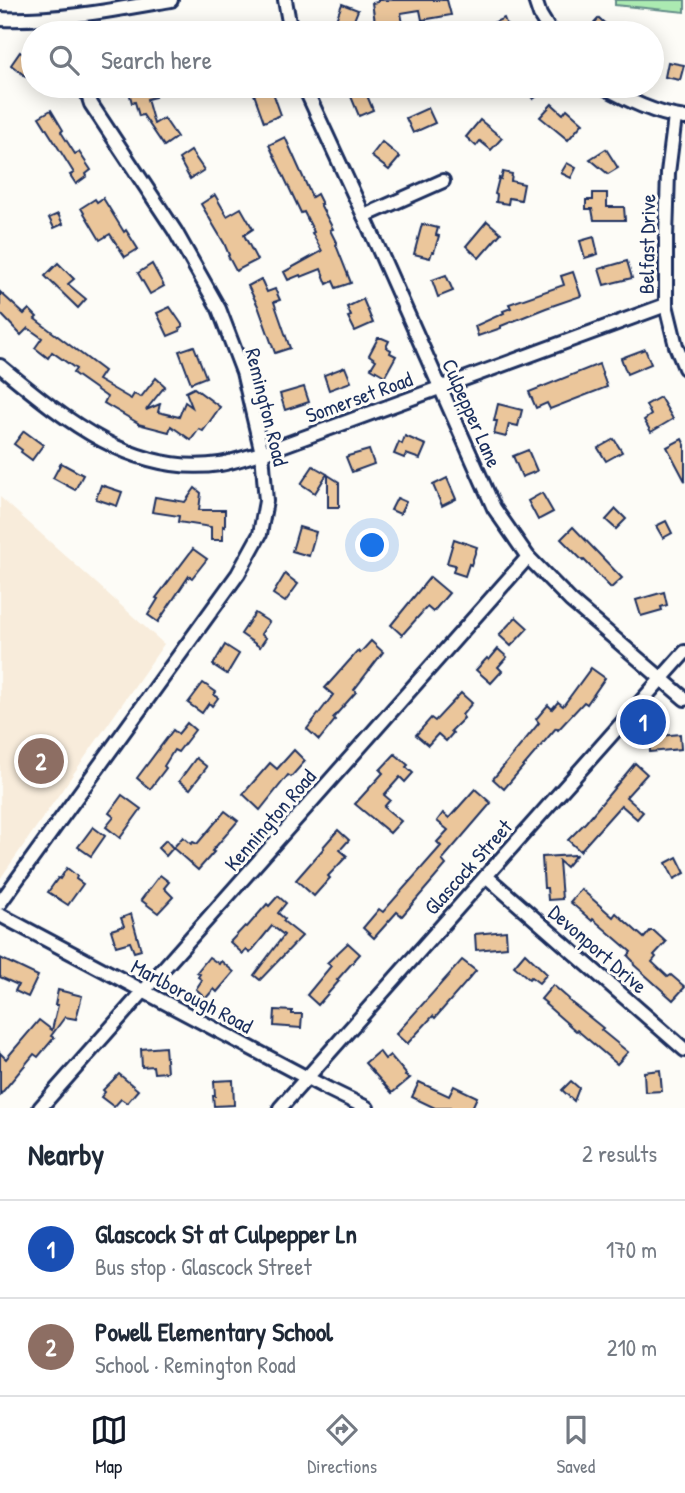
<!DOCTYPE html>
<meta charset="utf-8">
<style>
:root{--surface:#fff;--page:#f6f6f7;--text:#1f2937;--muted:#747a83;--line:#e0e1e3;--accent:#111827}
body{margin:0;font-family:"Patrick Hand",sans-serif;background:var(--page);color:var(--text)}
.you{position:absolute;left:373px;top:546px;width:24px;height:24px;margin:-18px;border:5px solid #fff;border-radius:50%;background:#1a73e8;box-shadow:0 0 0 10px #1a73e833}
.badge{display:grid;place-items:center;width:46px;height:46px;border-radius:50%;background:var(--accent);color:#fff;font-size:23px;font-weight:700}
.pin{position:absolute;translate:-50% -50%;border:4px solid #fff;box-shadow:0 2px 7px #0006}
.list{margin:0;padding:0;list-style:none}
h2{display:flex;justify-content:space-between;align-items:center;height:91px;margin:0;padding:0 28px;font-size:30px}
h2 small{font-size:23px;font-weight:400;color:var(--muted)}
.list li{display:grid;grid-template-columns:46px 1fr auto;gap:21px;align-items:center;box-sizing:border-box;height:98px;padding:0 28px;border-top:2px solid var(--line)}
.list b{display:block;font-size:26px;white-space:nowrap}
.list p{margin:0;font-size:23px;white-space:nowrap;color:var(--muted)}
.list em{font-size:23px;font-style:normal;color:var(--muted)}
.icon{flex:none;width:38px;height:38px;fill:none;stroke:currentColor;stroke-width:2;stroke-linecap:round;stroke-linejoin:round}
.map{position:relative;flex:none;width:685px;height:1108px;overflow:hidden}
.search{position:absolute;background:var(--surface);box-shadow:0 4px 18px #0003;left:21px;right:21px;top:21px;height:77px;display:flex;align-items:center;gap:18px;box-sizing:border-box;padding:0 24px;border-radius:38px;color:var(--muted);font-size:26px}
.sheet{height:287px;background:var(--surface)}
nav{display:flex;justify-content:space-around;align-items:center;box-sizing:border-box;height:98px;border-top:2px solid var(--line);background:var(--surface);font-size:19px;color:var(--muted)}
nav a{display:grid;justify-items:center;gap:4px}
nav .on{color:var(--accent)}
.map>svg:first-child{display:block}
.built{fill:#f8ecdb}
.green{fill:#abeab1;stroke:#638c88;stroke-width:2}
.building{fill:#ebc69b;stroke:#1b2f5e;stroke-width:2}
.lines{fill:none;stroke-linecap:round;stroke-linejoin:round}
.minor-casing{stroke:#1b2f5e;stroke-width:18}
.minor{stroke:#fdfcf7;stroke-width:12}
.labels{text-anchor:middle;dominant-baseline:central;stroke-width:6;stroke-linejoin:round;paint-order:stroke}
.street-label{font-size:21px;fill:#1b2f5e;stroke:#fdfcf7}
</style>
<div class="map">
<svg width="685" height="1108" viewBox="0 0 685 1108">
<rect width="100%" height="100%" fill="#fdfcf7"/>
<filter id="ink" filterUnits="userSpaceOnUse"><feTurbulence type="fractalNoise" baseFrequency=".0143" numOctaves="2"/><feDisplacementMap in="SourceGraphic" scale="14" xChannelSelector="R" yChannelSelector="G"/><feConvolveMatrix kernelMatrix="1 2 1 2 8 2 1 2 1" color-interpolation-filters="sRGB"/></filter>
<g filter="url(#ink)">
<!-- built -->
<path class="built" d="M0 497 164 644 0 879Z"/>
<!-- green -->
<path class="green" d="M615 0H685V12L615 5Z"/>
<!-- building -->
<g class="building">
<path d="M378 0H447L451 15 422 20 420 10 401 13 403 24 376 28 372 3 378 2Z"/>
<path d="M342 4 358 10 352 25 349 33H331Z"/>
<path d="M504 18 510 33H489L486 26Z"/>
<path d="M599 18 615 33H585Z"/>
<path d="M20 52 33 61V82L11 65Z"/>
<path d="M668 62 684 65 680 80 665 77Z"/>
<path d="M135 86H151L155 97 147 99 154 124 164 118 177 137 164 146 143 115 139 116 135 102 132 103 128 88Z"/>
<path d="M523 86H551L533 99Z"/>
<path d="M271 87 281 115 264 122 254 94Z"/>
<path d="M364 88 373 110 359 116 350 94Z"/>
<path d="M552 104 563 114 567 109 583 123 568 140 540 117Z"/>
<path d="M428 108 435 123 413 133 406 118Z"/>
<path d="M51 110 63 130 61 132 75 154 79 152 91 170 86 174 87 176 76 184 70 175 74 173 39 117Z"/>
<path d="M480 120 502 138 491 150 480 141 476 146 466 137Z"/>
<path d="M285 137 312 197 317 194 322 204H320L333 229 330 230 337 244 336 245 351 283 336 288 333 281 327 284 321 269 301 277 300 275 288 280 284 272 322 251 312 233 314 232 304 212 301 213 269 145Z"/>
<path d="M382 142 400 157 389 170 371 156Z"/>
<path d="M606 149 618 168 608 174 590 159Z"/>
<path d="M191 151 204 170 190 179 179 159Z"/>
<path d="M567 163 576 168 571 178 561 173Z"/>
<path d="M503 172 512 174 511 181 524 184 521 200 509 198 508 204 496 202 497 195 495 194 499 178 501 179Z"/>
<path d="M593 193H607V207H624L625 220H594L592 209H586V200H593Z"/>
<path d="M215 195 227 216 241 208 253 229 244 235 257 260 236 271 228 256 229 255 224 243 201 204Z"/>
<path d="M103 198 124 232 126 230 138 249 125 257 110 234 100 240 81 208 95 199 97 202Z"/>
<path d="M58 214 63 224 54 228 49 218Z"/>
<path d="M487 221 501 233 479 258 466 246Z"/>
<path d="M422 224 438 228 436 235 439 236 434 252H432L430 258 414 254Z"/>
<path d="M594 237 598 254 585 258 580 241Z"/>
<path d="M627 261 632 278 604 285 599 269Z"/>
<path d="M58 263 74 279 68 284 86 299 78 308 45 276Z"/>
<path d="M152 264 164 286 150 294 138 273Z"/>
<path d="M573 272 581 296 546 308 501 326V328L478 336 475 326 504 313 503 311 511 308 509 304 564 285 561 276Z"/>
<path d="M446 275 453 291 438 297 432 280Z"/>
<path d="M261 279 267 292 275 289 280 300 274 302 290 348 275 353 258 306 248 286Z"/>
<path d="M0 292 24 314 29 309 37 317 35 319 104 371 98 380 131 399 134 394 141 397 156 378 165 386 146 410 160 404 158 412 179 417 185 402 192 407 186 392 194 388 220 407 203 431 199 429 191 440 171 426 169 432 138 424V423L104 403 107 397 73 373 76 369 52 352 48 358 35 348 42 338 28 328 21 335 0 313Z"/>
<path d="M363 299 373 323 355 331 348 317 351 316 347 307Z"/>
<path d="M170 307 183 326 179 328 180 331 168 336 157 313Z"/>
<path d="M378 338H382L389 341 386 347 391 350 390 353 396 356 385 376 371 368 376 360 369 355Z"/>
<path d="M194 346 206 377 191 383 179 351Z"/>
<path d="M645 349 651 364 627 374 621 358Z"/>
<path d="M599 364 607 387 550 409 547 403 536 408 529 392Z"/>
<path d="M345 367 351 382 329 390 324 375Z"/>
<path d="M304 387 309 402 285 410 280 394Z"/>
<path d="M660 397 673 419 651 432 644 420 651 415 646 405Z"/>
<path d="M498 404 522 410 518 426 509 424 506 437 494 434 497 421H494Z"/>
<path d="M24 431 43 445 32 460 21 452 22 450 14 444Z"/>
<path d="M405 436 426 445 420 459 406 454 404 458 394 454 399 442 402 444Z"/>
<path d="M614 439 622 452 606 461 598 448Z"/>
<path d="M682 439 685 445V481L667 447Z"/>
<path d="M369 450 374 464 352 472 346 457 348 456Z"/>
<path d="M528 450 537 471 522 477 513 456Z"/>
<path d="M61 463 83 475 75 490 53 478Z"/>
<path d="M313 466 327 474 315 493 301 484Z"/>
<path d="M328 475 339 482V507H328Z"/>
<path d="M447 478 456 499 442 506 433 485Z"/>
<path d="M101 485 122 492 117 506 96 499Z"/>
<path d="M195 488 201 493 199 510H225V527L223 526V540H211V527L178 522 179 516 152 512 155 497 185 502Z"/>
<path d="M542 493 553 512 538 520 528 501Z"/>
<path d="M397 498 406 502 400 514 391 510Z"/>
<path d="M616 509 626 519 616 529 606 520Z"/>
<path d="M666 521 672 533 663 538 656 526Z"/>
<path d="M299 527 316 532 309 556 292 551Z"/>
<path d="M573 527 622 578 611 588 584 560 583 561 561 539Z"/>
<path d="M454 539 477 547 471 565 469 564 465 576 453 572 455 565 447 563Z"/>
<path d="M193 549 207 559 192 578 189 576 158 622 148 615 158 599 156 598Z"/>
<path d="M285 574 298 584 285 602 273 594Z"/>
<path d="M430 577 449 593 433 612 427 607 402 635 391 625Z"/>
<path d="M664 592 667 605 661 607 662 610 641 616 636 600Z"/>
<path d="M255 613 269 622 261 634 266 638 260 647 241 634Z"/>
<path d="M516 617 528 628 511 646 499 635Z"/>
<path d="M371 641 383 652 354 690 356 692 333 718 335 720 319 740 307 729 333 695 325 688 358 651 360 653Z"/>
<path d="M225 645 239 654 227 674 213 665Z"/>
<path d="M498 649 507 657 498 667 502 671 491 683 476 670 487 658 489 660Z"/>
<path d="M591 668 605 678 587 704 584 702 558 730 556 728 504 789 493 779 539 723 536 719 548 705 552 709 558 702 563 706Z"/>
<path d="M203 683 216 692 214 695 218 698 212 706 209 703 202 713 188 703Z"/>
<path d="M461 693 472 703 462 715 464 718 451 731 453 733 446 741 438 734 428 745 416 735 431 718 435 721Z"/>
<path d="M187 723 195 730 178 752 174 750 164 766 166 768 150 789 137 778 173 730 178 734Z"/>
<path d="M680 734 681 749 650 752 649 737Z"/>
<path d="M294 750 305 761 291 777 288 775 260 810 243 794 270 763 277 769Z"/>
<path d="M395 754 408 765 406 767 413 773 405 782 400 777 384 795 390 800 384 807 401 821 390 833 355 804 383 773 380 770Z"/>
<path d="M196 758 207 767 190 789 179 781Z"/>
<path d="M635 763 647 774 626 797 643 812 637 819 621 805 580 851 568 840 586 822Z"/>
<path d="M475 789 491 803 442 860 446 865 402 916 397 912 374 938 363 928 379 909 383 912 441 846 437 842 448 830 437 821 443 813 449 818Z"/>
<path d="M122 795 141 809 120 838 106 827 114 817 109 813Z"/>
<path d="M225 811 238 821 212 851 214 852 198 870 173 848 183 837 191 844 193 842 197 844Z"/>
<path d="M93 827 105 836 91 856 78 847Z"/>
<path d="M338 830 349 840 340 850 347 856 328 876 330 878 314 896 296 880 324 848 323 847Z"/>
<path d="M166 840 173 848 166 856 158 848Z"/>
<path d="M576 855 566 867 559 861 562 899 548 900 547 888H544L542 857Z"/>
<path d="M677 857 685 873 674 879 666 863Z"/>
<path d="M67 868 77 876 76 879 83 884 68 905 48 892 58 878 60 879Z"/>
<path d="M160 875 169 882 164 888 173 897 158 913 141 900Z"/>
<path d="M581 889 613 917 616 913 644 938 650 931H654L666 942 654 955 656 957 652 962 668 977 671 975 685 987 673 1000 634 965 633 961 628 956 631 952 593 919 592 921 570 902Z"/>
<path d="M278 896 286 903 278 913 285 919 283 921 302 936 260 980 254 975 284 935 272 926 250 953 246 950 243 954 230 942 245 926 247 927 267 904 269 906Z"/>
<path d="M131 914 141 950 134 952 130 942 116 946 111 930 124 926 121 918Z"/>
<path d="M506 931 507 947 476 950 475 934Z"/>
<path d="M348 943 360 954 337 980 339 981 318 1005 307 995 331 966 327 963Z"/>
<path d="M525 953 547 974 539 983 531 977 529 979 514 966Z"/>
<path d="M209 957 219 964 221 961 234 972 217 992 214 989 206 998 196 989 202 980 198 977 200 974 197 972Z"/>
<path d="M0 958 38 976 28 997 15 991 18 985 0 977Z"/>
<path d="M462 960 476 971 435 1018 433 1016 407 1044 396 1034Z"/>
<path d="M553 985 569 999 568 1000 603 1028 601 1030 628 1052 617 1064 577 1030 576 1031 545 1004 546 1003 541 999Z"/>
<path d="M58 990 82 996 76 1019 65 1017 51 1036 54 1038 38 1057 34 1054 0 1095V1053L6 1059 39 1020 52 1030 58 1005H55Z"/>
<path d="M275 1010 292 1011V1014H302L301 1028 274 1026Z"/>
<path d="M165 1047 167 1072 154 1073 153 1066 142 1067 141 1049Z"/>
<path d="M379 1051 385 1059 390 1055 406 1074 405 1076 410 1078 392 1093 365 1063Z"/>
<path d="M660 1070 662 1091 645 1092 644 1072Z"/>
<path d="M119 1074 138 1090 127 1103 121 1099 114 1107 101 1097 105 1092 103 1090Z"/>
<path d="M233 1080 234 1105 214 1106 213 1096H215L214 1081Z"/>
<path d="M571 1081 579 1088 574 1101 562 1090Z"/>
<path d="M419 1082 449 1096 454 1086 477 1097 472 1108H435L412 1097Z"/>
</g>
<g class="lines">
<defs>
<g id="minor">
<path d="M285 0 291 33"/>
<path d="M535 0 540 15 551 33"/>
<path d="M71 17 74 33"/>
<path d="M0 19C58 21 114 10 171 0"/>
<path d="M304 86 364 216 494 508 528 557 571 601 685 699"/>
<path d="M602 86C628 100 655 114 685 118"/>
<path d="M675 117 668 173 666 237V305L676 346 685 368"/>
<path d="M364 216 443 181"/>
<path d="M0 366C63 418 133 477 220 464 234 462 248 456 262 453L666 305"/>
<path d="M486 876 685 1050"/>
<path d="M0 903 238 574 260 534 266 501 262 453 243 372 219 309 175 231 91 104 85 86"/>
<path d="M0 915 328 1089 367 1108"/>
<path d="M40 1108 528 557"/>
<path d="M280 1108 685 652"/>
</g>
</defs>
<!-- minor casing -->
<use href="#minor" class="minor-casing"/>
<!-- minor -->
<use href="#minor" class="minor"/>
</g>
</g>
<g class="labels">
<!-- street labels -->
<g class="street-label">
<text transform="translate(647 244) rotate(-89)">Belfast Drive</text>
<text transform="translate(359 397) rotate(-20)">Somerset Road</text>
<text transform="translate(267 407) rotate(76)">Remington Road</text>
<text transform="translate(472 413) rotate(66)">Culpepper Lane</text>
<text transform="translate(270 820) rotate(-49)">Kennington Road</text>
<text transform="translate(468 867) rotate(-48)">Glascock Street</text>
<text transform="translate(598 949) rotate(41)">Devonport Drive</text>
<text transform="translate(192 996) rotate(28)">Marlborough Road</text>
</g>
</g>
</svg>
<div class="you"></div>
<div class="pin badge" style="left:643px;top:722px;background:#1a4fb4">1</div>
<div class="pin badge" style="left:41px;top:761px;background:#8d6e63">2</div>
<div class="search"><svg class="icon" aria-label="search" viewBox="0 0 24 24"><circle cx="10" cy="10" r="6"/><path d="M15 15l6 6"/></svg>Search here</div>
</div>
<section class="sheet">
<h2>Nearby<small>2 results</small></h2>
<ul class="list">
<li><span class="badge" style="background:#1a4fb4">1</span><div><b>Glascock St at Culpepper Ln</b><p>Bus stop · Glascock Street</p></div><em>170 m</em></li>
<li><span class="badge" style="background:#8d6e63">2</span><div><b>Powell Elementary School</b><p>School · Remington Road</p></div><em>210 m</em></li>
</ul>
</section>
<nav>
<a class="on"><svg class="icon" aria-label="map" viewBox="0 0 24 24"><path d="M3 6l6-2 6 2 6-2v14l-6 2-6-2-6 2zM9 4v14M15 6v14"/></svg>Map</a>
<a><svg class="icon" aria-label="directions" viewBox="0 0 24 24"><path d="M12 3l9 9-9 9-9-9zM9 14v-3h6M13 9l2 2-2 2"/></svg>Directions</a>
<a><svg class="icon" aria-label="saved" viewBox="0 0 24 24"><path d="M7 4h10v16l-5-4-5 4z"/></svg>Saved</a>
</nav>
